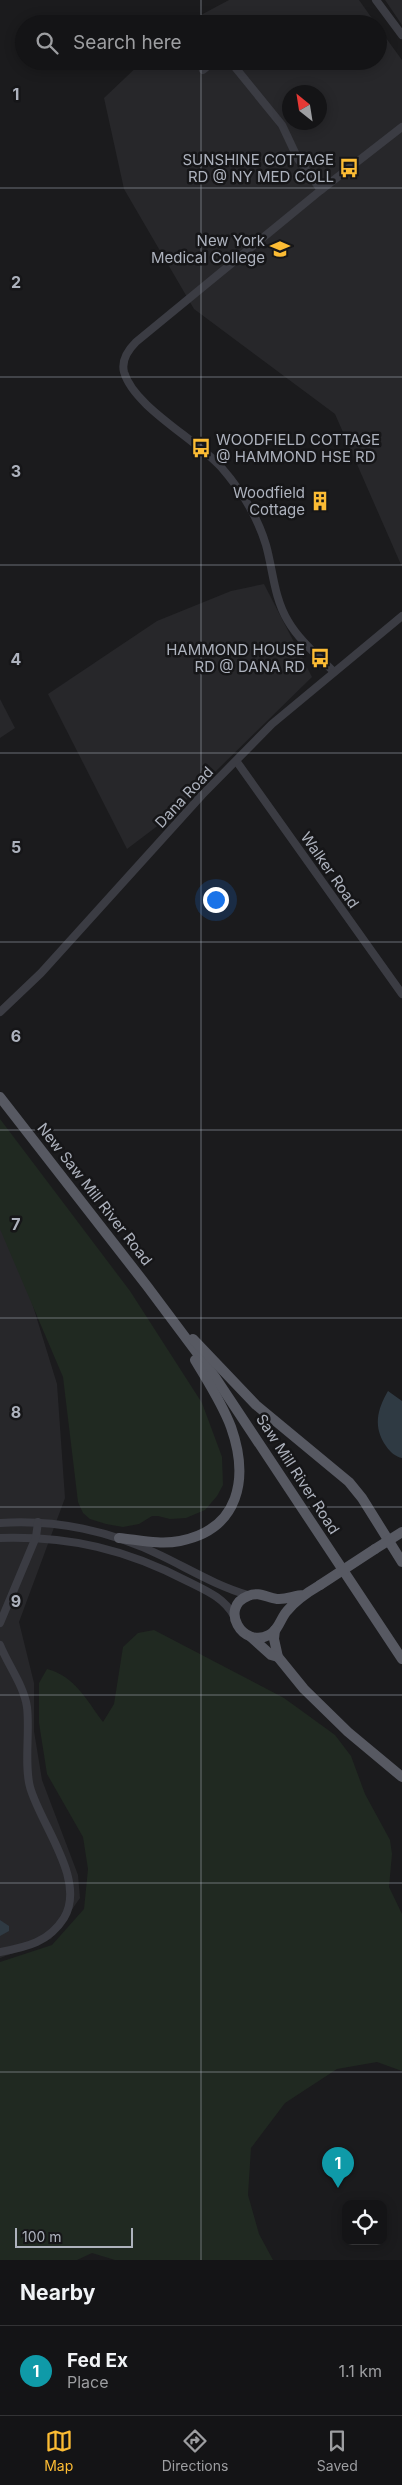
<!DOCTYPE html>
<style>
:root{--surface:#141416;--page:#212123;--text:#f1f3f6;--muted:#9d9ea1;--line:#333335;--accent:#fcbc34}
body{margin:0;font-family:Inter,sans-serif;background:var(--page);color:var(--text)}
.controls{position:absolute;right:15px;bottom:15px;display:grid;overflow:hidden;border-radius:10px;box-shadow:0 2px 12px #0003}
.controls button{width:45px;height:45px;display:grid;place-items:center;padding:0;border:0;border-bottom:1px solid var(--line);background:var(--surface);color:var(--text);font:25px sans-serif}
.compass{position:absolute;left:282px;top:85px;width:45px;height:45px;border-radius:50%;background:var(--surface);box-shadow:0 2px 12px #0003;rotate:330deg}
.scale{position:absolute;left:15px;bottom:12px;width:118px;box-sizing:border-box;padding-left:5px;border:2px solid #adb2bd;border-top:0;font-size:14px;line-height:18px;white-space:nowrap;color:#adb2bd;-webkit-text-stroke:4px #161618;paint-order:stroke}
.you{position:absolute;left:215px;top:899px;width:18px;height:18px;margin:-12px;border:4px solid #fff;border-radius:50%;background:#1a73e8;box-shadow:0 0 0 8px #1a73e833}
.badge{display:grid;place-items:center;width:32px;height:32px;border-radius:50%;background:var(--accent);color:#fff;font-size:16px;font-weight:700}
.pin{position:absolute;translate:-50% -41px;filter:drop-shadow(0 1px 2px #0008)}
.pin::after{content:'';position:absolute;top:26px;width:18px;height:15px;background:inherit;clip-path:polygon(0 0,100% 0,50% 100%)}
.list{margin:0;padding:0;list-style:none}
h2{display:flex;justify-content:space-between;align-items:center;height:65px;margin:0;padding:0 20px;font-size:21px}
h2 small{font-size:16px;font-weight:400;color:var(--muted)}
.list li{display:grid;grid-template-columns:32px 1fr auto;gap:15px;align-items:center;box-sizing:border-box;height:90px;padding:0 20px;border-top:1px solid var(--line)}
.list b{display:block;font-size:19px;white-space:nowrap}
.list p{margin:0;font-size:16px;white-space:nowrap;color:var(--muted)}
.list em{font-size:16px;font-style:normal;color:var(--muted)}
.icon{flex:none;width:28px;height:28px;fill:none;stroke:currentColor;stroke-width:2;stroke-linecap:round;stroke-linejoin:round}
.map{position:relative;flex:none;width:402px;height:2260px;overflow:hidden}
.search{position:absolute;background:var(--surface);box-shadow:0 2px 12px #0003;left:15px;right:15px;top:15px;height:55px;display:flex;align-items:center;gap:12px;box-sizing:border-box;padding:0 18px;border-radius:28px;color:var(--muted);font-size:19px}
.sheet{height:155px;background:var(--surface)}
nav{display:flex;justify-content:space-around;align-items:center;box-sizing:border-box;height:70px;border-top:1px solid var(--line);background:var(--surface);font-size:14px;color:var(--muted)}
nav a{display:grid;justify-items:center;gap:2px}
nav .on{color:var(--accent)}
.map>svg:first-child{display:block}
.built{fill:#27272a;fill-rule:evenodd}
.green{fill:#202921}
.water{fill:#2f3a43}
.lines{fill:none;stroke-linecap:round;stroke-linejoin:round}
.minor{stroke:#3b3c43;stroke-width:8}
.major{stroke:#575962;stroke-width:10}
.major-bridge{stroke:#575962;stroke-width:10}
.grid{fill:none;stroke:#adb2bd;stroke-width:1;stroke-opacity:0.55}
.labels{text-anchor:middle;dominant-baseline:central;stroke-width:5;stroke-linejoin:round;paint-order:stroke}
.poi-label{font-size:15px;fill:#adb2bd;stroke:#161618;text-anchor:end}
.street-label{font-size:15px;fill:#adb2bd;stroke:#161618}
.grid-label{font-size:16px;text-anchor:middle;font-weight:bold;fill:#adb2bd;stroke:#161618;stroke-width:5;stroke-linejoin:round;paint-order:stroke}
</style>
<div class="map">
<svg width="402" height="2260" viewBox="0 0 402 2260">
<rect width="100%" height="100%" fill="#1b1b1d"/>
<!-- built -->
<g class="built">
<path d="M229 0H359L376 24H184Z"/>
<path d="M385 0H402V25L398 19Z"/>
<path d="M378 27 402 60V567L335 414 194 309 124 189 104 98 143 61H378ZM290 92H320V122H290Z"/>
<path d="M264 584 312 677 168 818 127 849 48 694 157 621 231 591Z"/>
<path d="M0 699 15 728 0 738Z"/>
<path d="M0 1215H5L57 1384 65 1498 19 1622 34 1683V1731L42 1780 78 1875 80 1898 51 1939 0 1958Z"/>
</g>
<!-- green -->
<g class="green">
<path d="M0 1119 130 1291 202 1403 222 1457 223 1485 217 1496 205 1510 186 1518 170 1519 158 1516H152L139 1524 123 1527 106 1524 90 1519 83 1513 78 1502 63 1377 0 1229Z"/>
<path d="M154 1630 284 1698 335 1735 351 1756 365 1794 390 1840 392 1854 389 1887 402 1914V2071L377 2062 337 2069 285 2103 251 2148 248 2195 259 2234 273 2260H115L92 2253 77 2260H0V1962L52 1945 84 1909 88 1869 83 1837 47 1774 39 1723V1683L47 1669C75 1676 87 1701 103 1722L114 1704 123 1647 138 1633Z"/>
</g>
<!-- water -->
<g class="water">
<path d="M388 1391 402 1401V1458C396 1457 390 1452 386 1446 373 1427 377 1410 388 1391Z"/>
<path d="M0 1920 9 1926V1931L0 1936Z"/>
</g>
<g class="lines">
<!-- minor -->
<g class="minor">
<path d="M376 0 402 35"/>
<path d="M230 61 282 125 298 159 321 190"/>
<path d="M203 70 214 61"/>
<path d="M333 671C318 656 299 640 288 621 274 598 273 570 266 545 257 515 241 490 221 467 196 439 134 407 124 372 121 360 128 350 136 342L321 190 402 127"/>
<path d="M237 762 402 994"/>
<path d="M0 1012 41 973 202 795 272 724 402 616"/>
<path d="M0 1523C55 1519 112 1531 162 1556 191 1570 217 1586 248 1595"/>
<path d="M0 1538C70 1536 126 1549 189 1582 207 1591 224 1598 234 1616"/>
<path d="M0 1623 36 1537 38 1522"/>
<path d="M0 1645C8 1665 24 1686 27 1707 30 1731 24 1765 30 1787 40 1824 87 1880 64 1918 49 1942 27 1947 0 1952"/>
</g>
<!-- major -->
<g class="major">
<path d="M0 1097 147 1286 215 1377 402 1659"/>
<path d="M193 1339 256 1405 349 1482 362 1498 402 1562"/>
<path d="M119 1538C139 1540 160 1545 180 1541 240 1529 249 1478 231 1427 222 1403 208 1382 195 1360"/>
<path d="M375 1549 402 1532"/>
<path d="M304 1595C294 1595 287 1600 277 1599 267 1598 259 1591 248 1596 219 1607 242 1649 269 1635 279 1630 280 1619 287 1611 296 1600 308 1592 320 1585"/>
<path d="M275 1630 274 1639 278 1657 304 1689 348 1732 402 1777"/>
<path d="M251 1637 271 1655 278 1657"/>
</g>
<!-- major-bridge -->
<path class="major-bridge" d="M320 1585 375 1549"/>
</g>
<!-- grid -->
<path class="grid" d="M201 0V24M201 61V2260M0 188H402M0 377H402M0 565H402M0 753H402M0 942H402M0 1130H402M0 1318H402M0 1507H402M0 1695H402M0 1883H402M0 2072H402"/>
<!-- icons -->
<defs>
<symbol id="bus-bare" viewBox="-9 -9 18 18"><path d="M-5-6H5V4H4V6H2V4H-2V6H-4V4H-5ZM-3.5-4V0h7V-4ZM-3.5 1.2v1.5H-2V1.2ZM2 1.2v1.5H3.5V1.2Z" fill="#fcbc34" stroke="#161618" stroke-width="2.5" paint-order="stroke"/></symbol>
<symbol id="university-bare" viewBox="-9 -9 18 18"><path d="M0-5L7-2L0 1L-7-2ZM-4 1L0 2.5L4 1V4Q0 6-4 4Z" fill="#fcbc34" stroke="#161618" stroke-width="2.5" paint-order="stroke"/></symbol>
<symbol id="building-bare" viewBox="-9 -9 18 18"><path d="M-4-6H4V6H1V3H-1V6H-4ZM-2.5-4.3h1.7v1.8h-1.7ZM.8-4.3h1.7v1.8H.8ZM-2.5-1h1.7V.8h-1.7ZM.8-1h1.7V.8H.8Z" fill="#fcbc34" stroke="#161618" stroke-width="2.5" paint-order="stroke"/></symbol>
</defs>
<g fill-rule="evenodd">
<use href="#bus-bare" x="335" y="154" width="28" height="28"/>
<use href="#university-bare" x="266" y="235" width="28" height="28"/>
<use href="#bus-bare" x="187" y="434" width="28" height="28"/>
<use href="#building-bare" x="306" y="487" width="28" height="28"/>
<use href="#bus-bare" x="306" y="644" width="28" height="28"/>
</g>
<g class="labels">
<!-- poi labels -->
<g class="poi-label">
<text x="334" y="159">SUNSHINE COTTAGE<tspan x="334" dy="17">RD @ NY MED COLL</tspan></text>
<text x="265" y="240">New York<tspan x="265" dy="17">Medical College</tspan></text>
<text x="216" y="439" text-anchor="start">WOODFIELD COTTAGE<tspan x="216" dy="17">@ HAMMOND HSE RD</tspan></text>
<text x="305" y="492">Woodfield<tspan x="305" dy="17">Cottage</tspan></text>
<text x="305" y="649">HAMMOND HOUSE<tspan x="305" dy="17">RD @ DANA RD</tspan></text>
</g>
<!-- street labels -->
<g class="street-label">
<text transform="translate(184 797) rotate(-47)">Dana Road</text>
<text transform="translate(330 870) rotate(55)">Walker Road</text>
<text transform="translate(95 1194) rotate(52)">New Saw Mill River Road</text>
<text transform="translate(298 1474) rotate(57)">Saw Mill River Road</text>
</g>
</g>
<g class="grid-label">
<text x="16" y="100">1</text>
<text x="16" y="288">2</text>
<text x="16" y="477">3</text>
<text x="16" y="665">4</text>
<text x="16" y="853">5</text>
<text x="16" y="1042">6</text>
<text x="16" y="1230">7</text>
<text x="16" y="1418">8</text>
<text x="16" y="1607">9</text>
</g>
</svg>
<div class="controls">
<button><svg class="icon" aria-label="locate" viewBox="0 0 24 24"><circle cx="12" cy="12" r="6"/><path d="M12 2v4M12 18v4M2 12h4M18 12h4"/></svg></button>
</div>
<svg class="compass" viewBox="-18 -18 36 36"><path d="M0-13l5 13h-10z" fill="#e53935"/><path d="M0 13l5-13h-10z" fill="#9d9ea1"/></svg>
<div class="scale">100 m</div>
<div class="you"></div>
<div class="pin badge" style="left:338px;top:2188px;background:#0f9aa8">1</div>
<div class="search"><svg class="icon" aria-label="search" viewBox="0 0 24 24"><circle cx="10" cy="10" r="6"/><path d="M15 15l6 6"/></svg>Search here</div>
</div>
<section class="sheet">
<h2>Nearby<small></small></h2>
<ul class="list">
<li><span class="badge" style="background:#0f9aa8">1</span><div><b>Fed Ex</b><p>Place</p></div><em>1.1 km</em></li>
</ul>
</section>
<nav>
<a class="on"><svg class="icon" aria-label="map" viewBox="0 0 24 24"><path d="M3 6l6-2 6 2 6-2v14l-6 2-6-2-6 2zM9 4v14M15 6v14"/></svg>Map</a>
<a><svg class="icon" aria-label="directions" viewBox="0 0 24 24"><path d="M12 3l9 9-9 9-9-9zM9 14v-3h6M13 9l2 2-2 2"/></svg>Directions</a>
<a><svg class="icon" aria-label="saved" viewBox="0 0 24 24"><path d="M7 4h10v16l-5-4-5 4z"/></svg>Saved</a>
</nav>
